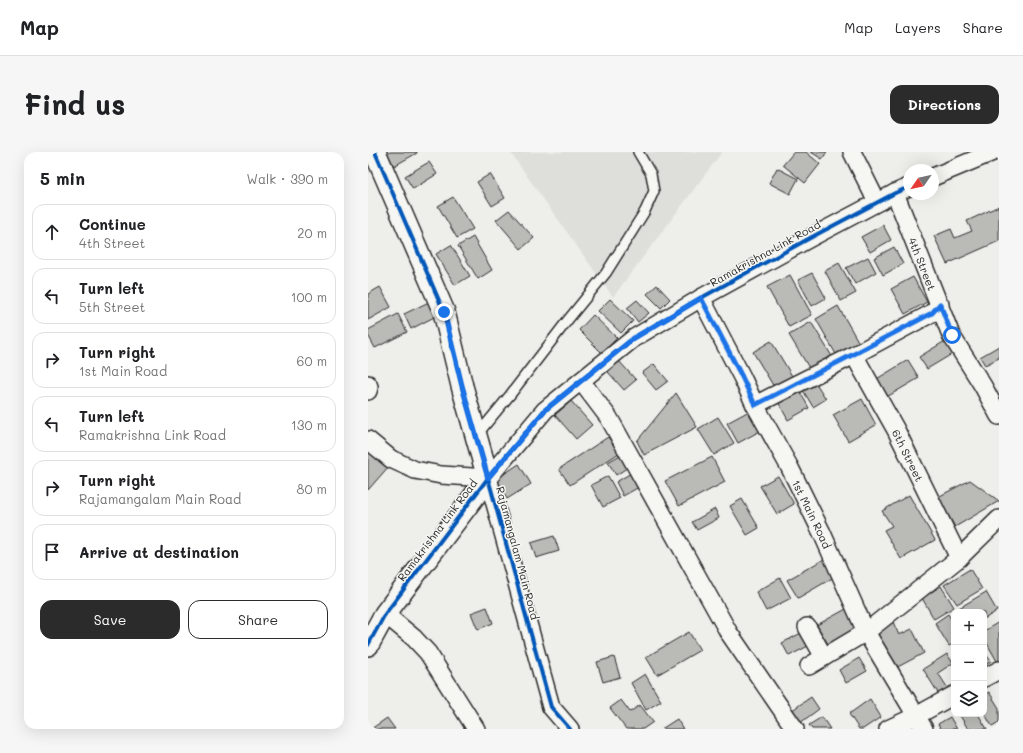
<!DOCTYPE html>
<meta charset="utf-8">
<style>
:root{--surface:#fff;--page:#f6f6f6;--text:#202124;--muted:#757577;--line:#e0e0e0;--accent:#2b2b2b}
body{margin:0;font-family:Mali,sans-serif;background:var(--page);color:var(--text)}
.controls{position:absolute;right:12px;bottom:12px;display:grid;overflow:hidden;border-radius:8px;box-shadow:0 4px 16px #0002}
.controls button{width:36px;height:36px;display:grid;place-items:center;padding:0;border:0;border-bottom:1px solid var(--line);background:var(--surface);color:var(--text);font:20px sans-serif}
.compass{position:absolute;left:535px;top:12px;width:36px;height:36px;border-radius:50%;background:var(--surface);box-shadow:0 4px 16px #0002;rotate:236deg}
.stop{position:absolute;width:12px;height:12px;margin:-9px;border:3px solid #1a73e8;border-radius:50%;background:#fff}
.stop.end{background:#1a73e8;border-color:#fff;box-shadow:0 1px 4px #0008}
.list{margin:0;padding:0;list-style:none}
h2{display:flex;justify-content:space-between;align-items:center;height:52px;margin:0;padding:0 16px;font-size:17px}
h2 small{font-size:13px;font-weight:400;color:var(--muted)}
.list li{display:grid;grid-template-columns:26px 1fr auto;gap:12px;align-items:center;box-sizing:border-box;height:56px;margin:0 8px 8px;padding:0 8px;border:1px solid var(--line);border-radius:12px}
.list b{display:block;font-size:15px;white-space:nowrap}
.list p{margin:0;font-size:13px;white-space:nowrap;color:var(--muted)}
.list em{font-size:13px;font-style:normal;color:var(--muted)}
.actions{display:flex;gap:8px;padding:12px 16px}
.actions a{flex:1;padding:9px 0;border:1px solid var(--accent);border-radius:12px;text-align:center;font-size:14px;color:var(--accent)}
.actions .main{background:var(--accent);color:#fff}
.icon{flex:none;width:22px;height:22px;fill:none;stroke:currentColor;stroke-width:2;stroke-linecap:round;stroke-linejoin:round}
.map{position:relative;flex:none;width:631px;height:577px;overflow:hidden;border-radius:12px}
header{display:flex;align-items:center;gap:24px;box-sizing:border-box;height:56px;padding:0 20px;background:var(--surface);border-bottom:1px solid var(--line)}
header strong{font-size:19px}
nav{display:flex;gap:22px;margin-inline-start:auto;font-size:14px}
.intro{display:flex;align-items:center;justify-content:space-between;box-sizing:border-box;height:96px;padding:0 24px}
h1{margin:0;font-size:28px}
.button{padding:10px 18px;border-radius:12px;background:var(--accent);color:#fff;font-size:14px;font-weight:700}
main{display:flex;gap:24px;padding:0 24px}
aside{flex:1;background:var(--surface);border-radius:12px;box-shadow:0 4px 16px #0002}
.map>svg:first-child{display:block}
.built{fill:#dededb}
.building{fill:#babab7;stroke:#2b2b2b}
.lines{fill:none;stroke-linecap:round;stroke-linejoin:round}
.service-casing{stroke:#2b2b2b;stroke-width:12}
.minor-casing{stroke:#2b2b2b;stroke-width:20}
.tertiary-casing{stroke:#2b2b2b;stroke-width:24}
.service{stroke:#f6f6f2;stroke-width:9}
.minor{stroke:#f6f6f2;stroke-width:17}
.tertiary{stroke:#f6f6f2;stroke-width:21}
.cycleway-casing{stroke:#f6f6f2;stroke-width:6}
.cycleway{stroke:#0057b8;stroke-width:4}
.route{stroke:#1a73e8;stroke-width:5}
.labels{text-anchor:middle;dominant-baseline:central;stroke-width:3;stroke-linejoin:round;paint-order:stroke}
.street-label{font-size:11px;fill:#2b2b2b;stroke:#f6f6f2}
</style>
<header>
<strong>Map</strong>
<nav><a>Map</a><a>Layers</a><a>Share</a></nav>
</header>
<div class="intro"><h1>Find us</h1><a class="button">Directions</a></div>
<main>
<aside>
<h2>5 min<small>Walk · 390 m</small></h2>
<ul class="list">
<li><svg class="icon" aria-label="ahead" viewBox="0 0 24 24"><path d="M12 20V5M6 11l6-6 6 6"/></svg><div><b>Continue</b><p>4th Street</p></div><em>20 m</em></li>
<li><svg class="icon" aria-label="left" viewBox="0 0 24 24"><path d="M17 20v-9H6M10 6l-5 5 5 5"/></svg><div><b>Turn left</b><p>5th Street</p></div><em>100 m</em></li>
<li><svg class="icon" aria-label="right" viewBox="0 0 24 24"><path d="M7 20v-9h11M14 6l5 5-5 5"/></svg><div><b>Turn right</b><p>1st Main Road</p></div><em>60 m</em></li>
<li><svg class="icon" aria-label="left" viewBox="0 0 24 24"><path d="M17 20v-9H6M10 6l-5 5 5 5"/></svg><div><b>Turn left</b><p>Ramakrishna Link Road</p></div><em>130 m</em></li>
<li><svg class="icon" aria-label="right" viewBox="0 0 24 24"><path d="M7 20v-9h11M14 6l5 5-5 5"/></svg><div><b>Turn right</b><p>Rajamangalam Main Road</p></div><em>80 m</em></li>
<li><svg class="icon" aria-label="arrive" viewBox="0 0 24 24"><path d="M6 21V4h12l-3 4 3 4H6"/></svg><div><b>Arrive at destination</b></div></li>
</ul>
<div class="actions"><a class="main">Save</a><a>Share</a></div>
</aside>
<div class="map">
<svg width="631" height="577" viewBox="0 0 631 577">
<rect width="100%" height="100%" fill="#eeeeea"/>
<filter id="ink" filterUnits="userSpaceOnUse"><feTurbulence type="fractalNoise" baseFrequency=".025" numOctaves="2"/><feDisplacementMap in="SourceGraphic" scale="8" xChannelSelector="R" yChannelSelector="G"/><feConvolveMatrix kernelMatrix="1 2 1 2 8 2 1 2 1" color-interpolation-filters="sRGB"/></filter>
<g filter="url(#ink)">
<!-- built -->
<path class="built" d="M142 0H354L245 145Z"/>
<!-- building -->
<g class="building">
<path d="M22 0H49V1L26 14 19 2Z"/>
<path d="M426 0H438L452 12 437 31 415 13Z"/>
<path d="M443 0H459L454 7Z"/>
<path d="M61 10 69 22 45 37 37 24Z"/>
<path d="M409 16 430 27 422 42 401 31Z"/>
<path d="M122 22 137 46 124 54 109 30Z"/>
<path d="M85 45 105 77 89 86 70 54Z"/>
<path d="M631 54V89L579 112 566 84 583 77 587 86 604 79 599 69Z"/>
<path d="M141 58 166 86 153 97 128 68Z"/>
<path d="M515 73 523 88 502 100 493 85Z"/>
<path d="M105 85 124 118 110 127 90 94Z"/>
<path d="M83 93 102 124 87 133 68 102Z"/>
<path d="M526 95 535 112 515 123 506 106Z"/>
<path d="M500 105 508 120 487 132 478 116Z"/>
<path d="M471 111 488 141 473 149 457 119Z"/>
<path d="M444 121 458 146 444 154 430 128Z"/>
<path d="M422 123 444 163 421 175 399 135Z"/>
<path d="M545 125 559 150 537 162 523 137Z"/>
<path d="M289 133 302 147 293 156 279 142Z"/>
<path d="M12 135 23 155 0 168V142Z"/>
<path d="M242 147 265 169 253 181 230 159Z"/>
<path d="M65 148 72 162 43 177 36 162Z"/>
<path d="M269 148 281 161 270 170 259 156Z"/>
<path d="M470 154 491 191 469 204 448 167Z"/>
<path d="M30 162 39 180 7 196 0 183V178Z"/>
<path d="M225 163 249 186 234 201 211 178Z"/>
<path d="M443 170 465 206 443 219 421 183Z"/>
<path d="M403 189 424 224 406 235 385 200Z"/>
<path d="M577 189 584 202 559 217 551 205Z"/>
<path d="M631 194V206L617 213 612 205Z"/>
<path d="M540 208 551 226 517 246 507 228Z"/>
<path d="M251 209 268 228 256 238 240 220Z"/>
<path d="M286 212 300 229 288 238 274 221Z"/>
<path d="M446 228 458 247 445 255 433 235Z"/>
<path d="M429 234 441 256 420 268 408 246Z"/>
<path d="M308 241 329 275 276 303 269 289Z"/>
<path d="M494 247 508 273 480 289 465 263Z"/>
<path d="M203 249 224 273 208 287 187 263Z"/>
<path d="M383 258 394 278 370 291 359 271Z"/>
<path d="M350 265 366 291 346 303 330 277Z"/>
<path d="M240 285 251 301 202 333 191 317Z"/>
<path d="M0 296 21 314 0 338Z"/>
<path d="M254 302 262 314 248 323 240 310Z"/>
<path d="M344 305 357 330 311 354 297 329Z"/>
<path d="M151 312 163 332 139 347 127 328Z"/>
<path d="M265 320 273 334 255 344 248 330Z"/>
<path d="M240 324 252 346 235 355 223 333Z"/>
<path d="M410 324 426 352 409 362 392 334Z"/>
<path d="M602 328 631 349 587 375 570 345Z"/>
<path d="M541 343 567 388 533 407 516 378 524 374 514 359Z"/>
<path d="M374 347 391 376 379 383 362 354Z"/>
<path d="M347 357 351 366 329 378 324 370Z"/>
<path d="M186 384 191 399 168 406 163 391Z"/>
<path d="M458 406 468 424 430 446 419 428Z"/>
<path d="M602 417 614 437 589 452 576 433Z"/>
<path d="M412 426 423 446 398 459 388 440Z"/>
<path d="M573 434 586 455 566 467 554 446Z"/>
<path d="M618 440 629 459 616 467V460H593L591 456Z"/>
<path d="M119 455 125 471 111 477 109 476 103 461Z"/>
<path d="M478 457 488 476 460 492 449 473Z"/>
<path d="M580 462 586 472V491L581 494 567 471Z"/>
<path d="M524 468 531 483 544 477 556 501 524 518 504 478Z"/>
<path d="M631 470V510L630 511 616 486V479Z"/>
<path d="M321 480 332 498 289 523 278 505Z"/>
<path d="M435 480 442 493 421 504 414 491Z"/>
<path d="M616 500 623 509 616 514Z"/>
<path d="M579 502 585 511 570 521 581 538 572 544 555 517Z"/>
<path d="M246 505 252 525 235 530 229 510Z"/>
<path d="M491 506 499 519 478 531 471 518Z"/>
<path d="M277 522 293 549 278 558 263 531Z"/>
<path d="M621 540 631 556V570L624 574 616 561V543Z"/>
<path d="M443 545 451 557 432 571 423 559Z"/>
<path d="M502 547 513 565 495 577H491L481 562Z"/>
<path d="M253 548 262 560 272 553 285 570 275 577H258L242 556Z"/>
<path d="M591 562H610L619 577H600Z"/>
<path d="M454 565 462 577H444L441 573Z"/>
<path d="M582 565 589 577H573L570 572Z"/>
<path d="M19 566 27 577H3Z"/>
<path d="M309 567 315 577H295V576Z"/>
</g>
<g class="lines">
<defs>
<path id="service" d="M109 283 142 243 199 169 238 121 277 59 286 39 283 22 270 0"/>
<g id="minor">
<path d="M484 0 509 50"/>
<path d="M565 25 625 0"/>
<path id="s1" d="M527 41 583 183 615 234 631 264"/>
<path id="s2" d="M333 146 374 225 387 253 421 314 454 381 498 480 556 577"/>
<path id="s3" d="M486 203 528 278 591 406"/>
<path d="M213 229 241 266 361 481 427 577"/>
<path d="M0 232 1 235 0 239"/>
<path d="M387 253 486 203 564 161 572 152"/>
<path d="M0 288 23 307 47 318 73 323 120 326"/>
<path d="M120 326 177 258 266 186 333 146 442 86 527 41 541 35"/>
<path d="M120 326 183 555 202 577"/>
<path d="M17 462 46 486 60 501 108 577"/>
<path d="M439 475 456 505"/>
<path d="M441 514 498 480 591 406 631 367"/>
<path d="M616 526 631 518"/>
<path d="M520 577 548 564 586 543"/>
</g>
<path id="tertiary" d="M0 493 17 462 120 326 94 234 76 160 7 0"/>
</defs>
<!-- service casing -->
<use href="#service" class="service-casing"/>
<!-- minor casing -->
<use href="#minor" class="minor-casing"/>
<!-- tertiary casing -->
<use href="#tertiary" class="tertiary-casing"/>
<!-- service -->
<use href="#service" class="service"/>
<!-- minor -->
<use href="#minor" class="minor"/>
<!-- tertiary -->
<use href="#tertiary" class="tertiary"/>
<defs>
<g id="cycleway">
<path d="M7 0 76 160 94 234 120 326 183 555 202 577"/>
<path d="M0 493 17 462 120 326 177 258 266 186 333 146 442 86 527 41 541 35"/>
</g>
</defs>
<!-- cycleway casing -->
<use href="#cycleway" class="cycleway-casing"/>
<!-- cycleway -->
<use href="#cycleway" class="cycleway"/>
</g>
</g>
<g class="lines" filter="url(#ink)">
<!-- route -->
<path class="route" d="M76 160 94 234 120 326 177 258 266 186 333 146 374 225 387 253 486 202 564 161 572 152 584 183"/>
</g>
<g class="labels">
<!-- street labels -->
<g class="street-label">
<text transform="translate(397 101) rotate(-29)">Ramakrishna Link Road</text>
<text stroke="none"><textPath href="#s1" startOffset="76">4th Street</textPath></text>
<text stroke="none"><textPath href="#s3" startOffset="114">6th Street</textPath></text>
<text stroke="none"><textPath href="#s2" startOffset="243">1st Main Road</textPath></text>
<text transform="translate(69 378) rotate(-53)">Ramakrishna Link Road</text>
<text transform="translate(150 401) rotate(75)">Rajamangalam Main Road</text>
</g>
</g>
</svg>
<div class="controls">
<button>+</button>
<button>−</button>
<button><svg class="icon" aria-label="layers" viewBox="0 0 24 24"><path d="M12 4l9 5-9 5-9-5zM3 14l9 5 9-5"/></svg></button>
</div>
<svg class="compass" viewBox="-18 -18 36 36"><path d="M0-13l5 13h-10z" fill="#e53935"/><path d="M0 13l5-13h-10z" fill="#757577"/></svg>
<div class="stop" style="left:584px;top:183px"></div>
<div class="stop end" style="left:76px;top:160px"></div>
</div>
</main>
